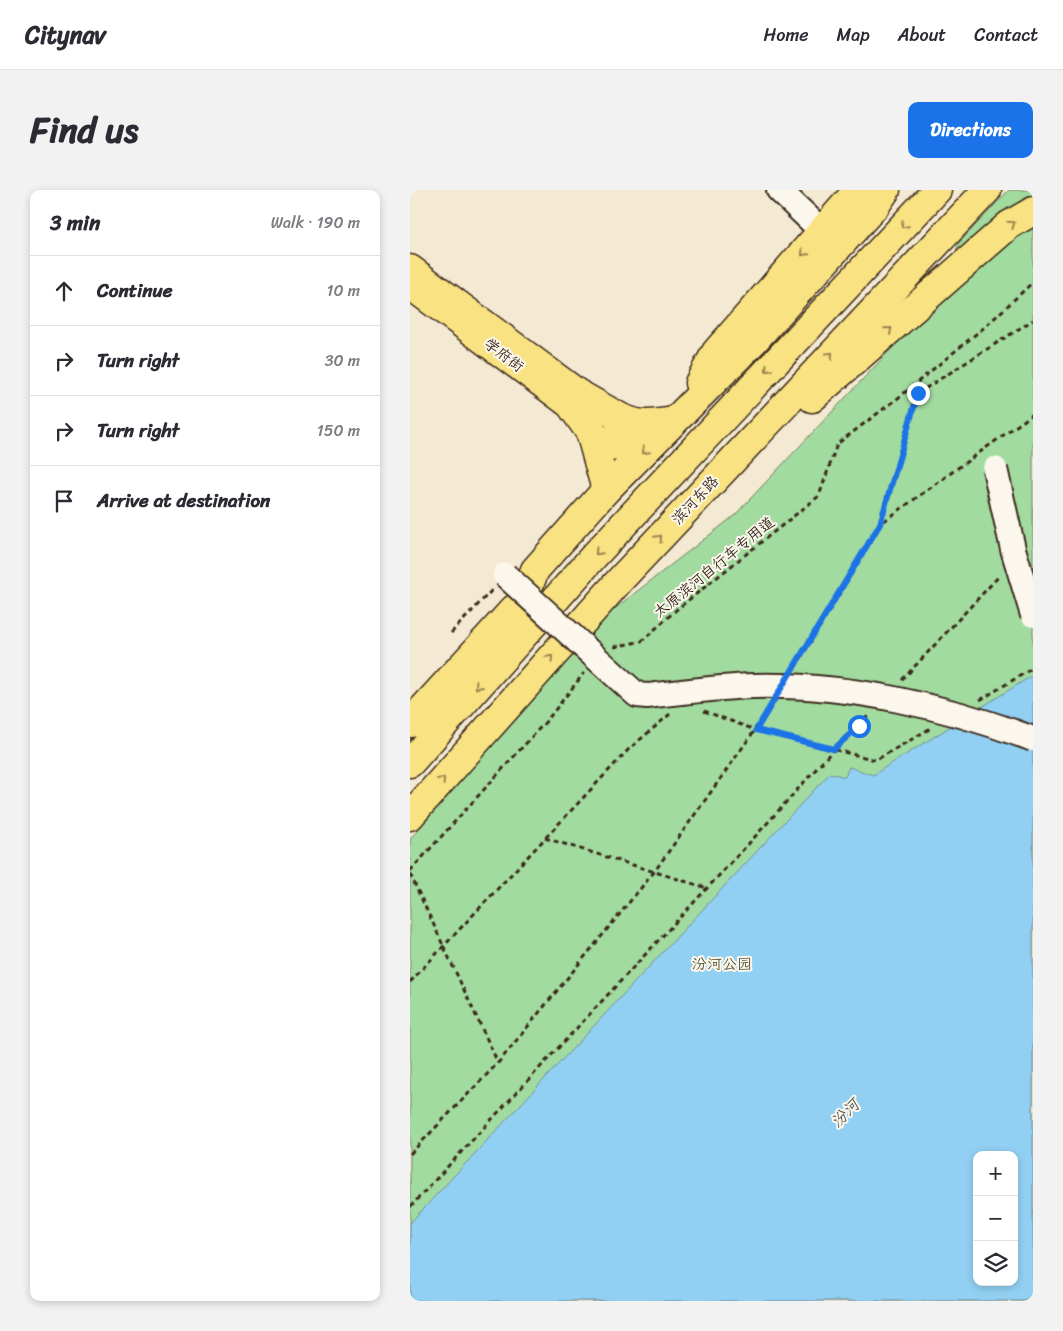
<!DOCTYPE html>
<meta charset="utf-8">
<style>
:root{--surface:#fff;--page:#f2f2f3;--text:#2b2b33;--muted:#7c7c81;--line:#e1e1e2;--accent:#1a73e8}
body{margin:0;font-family:Sriracha,"LXGW WenKai TC",sans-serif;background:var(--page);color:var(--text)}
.controls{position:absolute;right:15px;bottom:15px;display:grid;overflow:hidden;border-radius:10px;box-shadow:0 2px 8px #0003}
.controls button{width:45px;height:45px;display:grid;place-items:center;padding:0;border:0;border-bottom:1px solid var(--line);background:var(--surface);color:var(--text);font:25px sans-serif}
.stop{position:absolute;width:15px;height:15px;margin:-11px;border:4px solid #1a73e8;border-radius:50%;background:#fff}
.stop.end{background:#1a73e8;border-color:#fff;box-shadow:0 1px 5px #0008}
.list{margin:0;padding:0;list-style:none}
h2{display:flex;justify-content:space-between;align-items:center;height:65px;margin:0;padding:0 20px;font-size:21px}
h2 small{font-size:16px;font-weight:400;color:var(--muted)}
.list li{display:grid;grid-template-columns:32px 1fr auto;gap:15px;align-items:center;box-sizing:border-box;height:70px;padding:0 20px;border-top:1px solid var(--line)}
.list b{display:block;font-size:19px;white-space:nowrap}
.list em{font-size:16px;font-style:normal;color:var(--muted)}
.icon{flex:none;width:28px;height:28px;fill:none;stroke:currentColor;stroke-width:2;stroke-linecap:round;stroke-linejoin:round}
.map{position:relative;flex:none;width:623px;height:1111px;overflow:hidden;border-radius:10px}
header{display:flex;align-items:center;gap:30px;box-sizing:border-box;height:70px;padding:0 25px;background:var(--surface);border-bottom:1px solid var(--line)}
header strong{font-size:24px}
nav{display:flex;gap:28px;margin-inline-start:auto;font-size:18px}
.intro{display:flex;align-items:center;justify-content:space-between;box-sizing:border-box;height:120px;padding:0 30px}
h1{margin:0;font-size:35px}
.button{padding:12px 22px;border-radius:10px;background:var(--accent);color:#fff;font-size:18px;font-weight:700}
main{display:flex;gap:30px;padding:0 30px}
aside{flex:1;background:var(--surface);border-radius:10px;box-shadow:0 2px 8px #0003}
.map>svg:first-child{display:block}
.green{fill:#a2db9f;stroke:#6e825e;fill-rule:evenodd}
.water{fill:#92d0f3;stroke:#6f8e9e;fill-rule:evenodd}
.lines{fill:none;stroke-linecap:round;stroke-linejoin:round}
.minor-casing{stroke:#3b2a1e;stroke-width:28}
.major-casing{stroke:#3b2a1e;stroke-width:31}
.highway-casing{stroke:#3b2a1e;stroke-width:31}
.path{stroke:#3b2a1e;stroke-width:3;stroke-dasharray:5 4;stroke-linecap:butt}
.minor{stroke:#fbf7ec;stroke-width:24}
.major{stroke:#f8e281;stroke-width:28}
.highway{stroke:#f8e281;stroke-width:28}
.minor-bridge-casing{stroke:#3b2a1e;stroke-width:28;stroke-linecap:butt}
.minor-bridge{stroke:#fbf7ec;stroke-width:24}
.oneway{stroke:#9a8650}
.route{stroke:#1a73e8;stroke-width:6}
.labels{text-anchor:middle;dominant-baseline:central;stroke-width:4;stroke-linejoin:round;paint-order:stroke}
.street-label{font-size:15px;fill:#3b2a1e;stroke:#fbf7ec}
.park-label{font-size:15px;fill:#55563e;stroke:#fbf7ec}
.water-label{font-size:16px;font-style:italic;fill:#515453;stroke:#fbf7ec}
</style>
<header>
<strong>Citynav</strong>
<nav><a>Home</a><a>Map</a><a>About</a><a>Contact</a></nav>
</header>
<div class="intro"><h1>Find us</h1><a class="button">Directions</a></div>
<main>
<aside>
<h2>3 min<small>Walk · 190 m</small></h2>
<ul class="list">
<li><svg class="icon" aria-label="ahead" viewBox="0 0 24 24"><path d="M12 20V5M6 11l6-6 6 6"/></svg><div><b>Continue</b></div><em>10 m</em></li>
<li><svg class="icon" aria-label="right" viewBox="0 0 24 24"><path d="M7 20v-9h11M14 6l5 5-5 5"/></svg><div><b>Turn right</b></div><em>30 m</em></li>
<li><svg class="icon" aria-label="right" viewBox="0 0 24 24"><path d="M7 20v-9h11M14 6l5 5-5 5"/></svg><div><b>Turn right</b></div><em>150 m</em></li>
<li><svg class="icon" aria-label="arrive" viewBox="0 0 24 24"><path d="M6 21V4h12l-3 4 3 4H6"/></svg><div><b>Arrive at destination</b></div></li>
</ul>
</aside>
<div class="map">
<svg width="623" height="1111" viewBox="0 0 623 1111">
<rect width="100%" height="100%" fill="#f4e9d3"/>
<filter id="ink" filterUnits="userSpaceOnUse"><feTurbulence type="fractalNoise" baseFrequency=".02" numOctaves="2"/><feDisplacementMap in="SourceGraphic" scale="10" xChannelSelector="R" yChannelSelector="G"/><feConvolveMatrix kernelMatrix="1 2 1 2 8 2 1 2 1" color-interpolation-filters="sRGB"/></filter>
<g filter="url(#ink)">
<!-- green -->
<path class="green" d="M599 0H623V1111H0V649L194 427 324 326 534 103 548 54ZM567 965H604V1092H567Z"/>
<!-- water -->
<path class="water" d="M623 485V1111H0V1033L420 583 435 587 439 577 463 585ZM567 965H604V1092H567Z"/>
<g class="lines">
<defs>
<path id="minor" d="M369 0 413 42"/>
<path id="major" d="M0 79 167 203 204 224 216 238 217 246 209 255 200 257 180 242 160 214 0 95"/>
<g id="highway">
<path d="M289 193 306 162 448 0"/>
<path d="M402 208 599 35 623 21"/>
<path d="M204 224C227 237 239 235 264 231"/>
<path d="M196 300 343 152 465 16 476 0"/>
<path d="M95 456 125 380 196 300 180 242"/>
<path d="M0 533 104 419"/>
<path d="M0 573 184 366 527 0"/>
<path d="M0 626 210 390 577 0"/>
</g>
</defs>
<!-- minor casing -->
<use href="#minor" class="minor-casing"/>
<!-- major casing -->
<use href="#major" class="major-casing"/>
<!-- highway casing -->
<use href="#highway" class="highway-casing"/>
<!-- path -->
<g class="path">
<path d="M470 333 508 203 623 130"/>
<path d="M41 443 82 400"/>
<path d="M204 457 232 451 266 420 409 306 427 254 488 208 577 135 623 92"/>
<path d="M385 477 470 334 623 224"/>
<path d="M492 490 590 385"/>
<path d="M570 510 623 478"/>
<path d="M294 521 345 540 361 516"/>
<path d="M135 648 297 698"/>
<path d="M0 681 138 529 174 483"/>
<path d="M0 684 88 873"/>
<path d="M0 792 218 560 260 524"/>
<path d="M0 964 88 873 244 682 345 540 466 570 521 538"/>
<path d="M0 1017 342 650 424 559 460 524"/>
</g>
<!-- minor -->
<use href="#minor" class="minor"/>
<!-- major -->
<use href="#major" class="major"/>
<!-- highway -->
<use href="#highway" class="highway"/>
<defs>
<g id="minor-bridge">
<path d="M585 279 603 359 623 425"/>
<path d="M95 385 227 505 237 506C273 502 308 497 344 496 438 494 536 516 623 549"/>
</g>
</defs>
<!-- minor-bridge casing -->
<use href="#minor-bridge" class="minor-bridge-casing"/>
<!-- minor-bridge -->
<use href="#minor-bridge" class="minor-bridge"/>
</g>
<!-- one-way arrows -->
<defs><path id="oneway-chevron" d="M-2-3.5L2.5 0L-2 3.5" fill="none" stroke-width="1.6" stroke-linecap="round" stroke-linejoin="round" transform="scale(1.25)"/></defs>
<g class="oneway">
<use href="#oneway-chevron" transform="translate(602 34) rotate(-34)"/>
<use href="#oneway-chevron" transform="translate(494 35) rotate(134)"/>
<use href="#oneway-chevron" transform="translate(394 63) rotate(132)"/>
<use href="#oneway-chevron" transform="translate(479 140) rotate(-41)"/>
<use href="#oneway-chevron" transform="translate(420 165) rotate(-47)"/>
<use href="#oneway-chevron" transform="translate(358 179) rotate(133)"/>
<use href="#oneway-chevron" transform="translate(235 261) rotate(135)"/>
<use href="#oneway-chevron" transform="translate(249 348) rotate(-47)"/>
<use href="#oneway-chevron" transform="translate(188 362) rotate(133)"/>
<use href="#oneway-chevron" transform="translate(140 468) rotate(-48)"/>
<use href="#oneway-chevron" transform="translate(68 496) rotate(132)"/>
<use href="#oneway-chevron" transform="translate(32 590) rotate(-48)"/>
</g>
</g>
<g class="lines" filter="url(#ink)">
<!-- route -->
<path class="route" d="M449 536 424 559 346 540 470 334 508 203"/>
</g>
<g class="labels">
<!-- street labels -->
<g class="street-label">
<text transform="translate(94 165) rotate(37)">学府街</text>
<text transform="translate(285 310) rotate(-47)">滨河东路</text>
<text transform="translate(304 377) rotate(-39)">太原滨河自行车专用道</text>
</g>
<!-- park labels -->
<g class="park-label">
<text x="312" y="774">汾河公园</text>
</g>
<!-- water labels -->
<g class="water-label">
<text transform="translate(435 923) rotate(-45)">汾河</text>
</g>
</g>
</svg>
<div class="controls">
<button>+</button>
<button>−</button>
<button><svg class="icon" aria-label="layers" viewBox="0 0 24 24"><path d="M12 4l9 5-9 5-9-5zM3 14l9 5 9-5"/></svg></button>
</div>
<div class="stop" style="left:449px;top:536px"></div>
<div class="stop end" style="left:508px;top:203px"></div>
</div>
</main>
